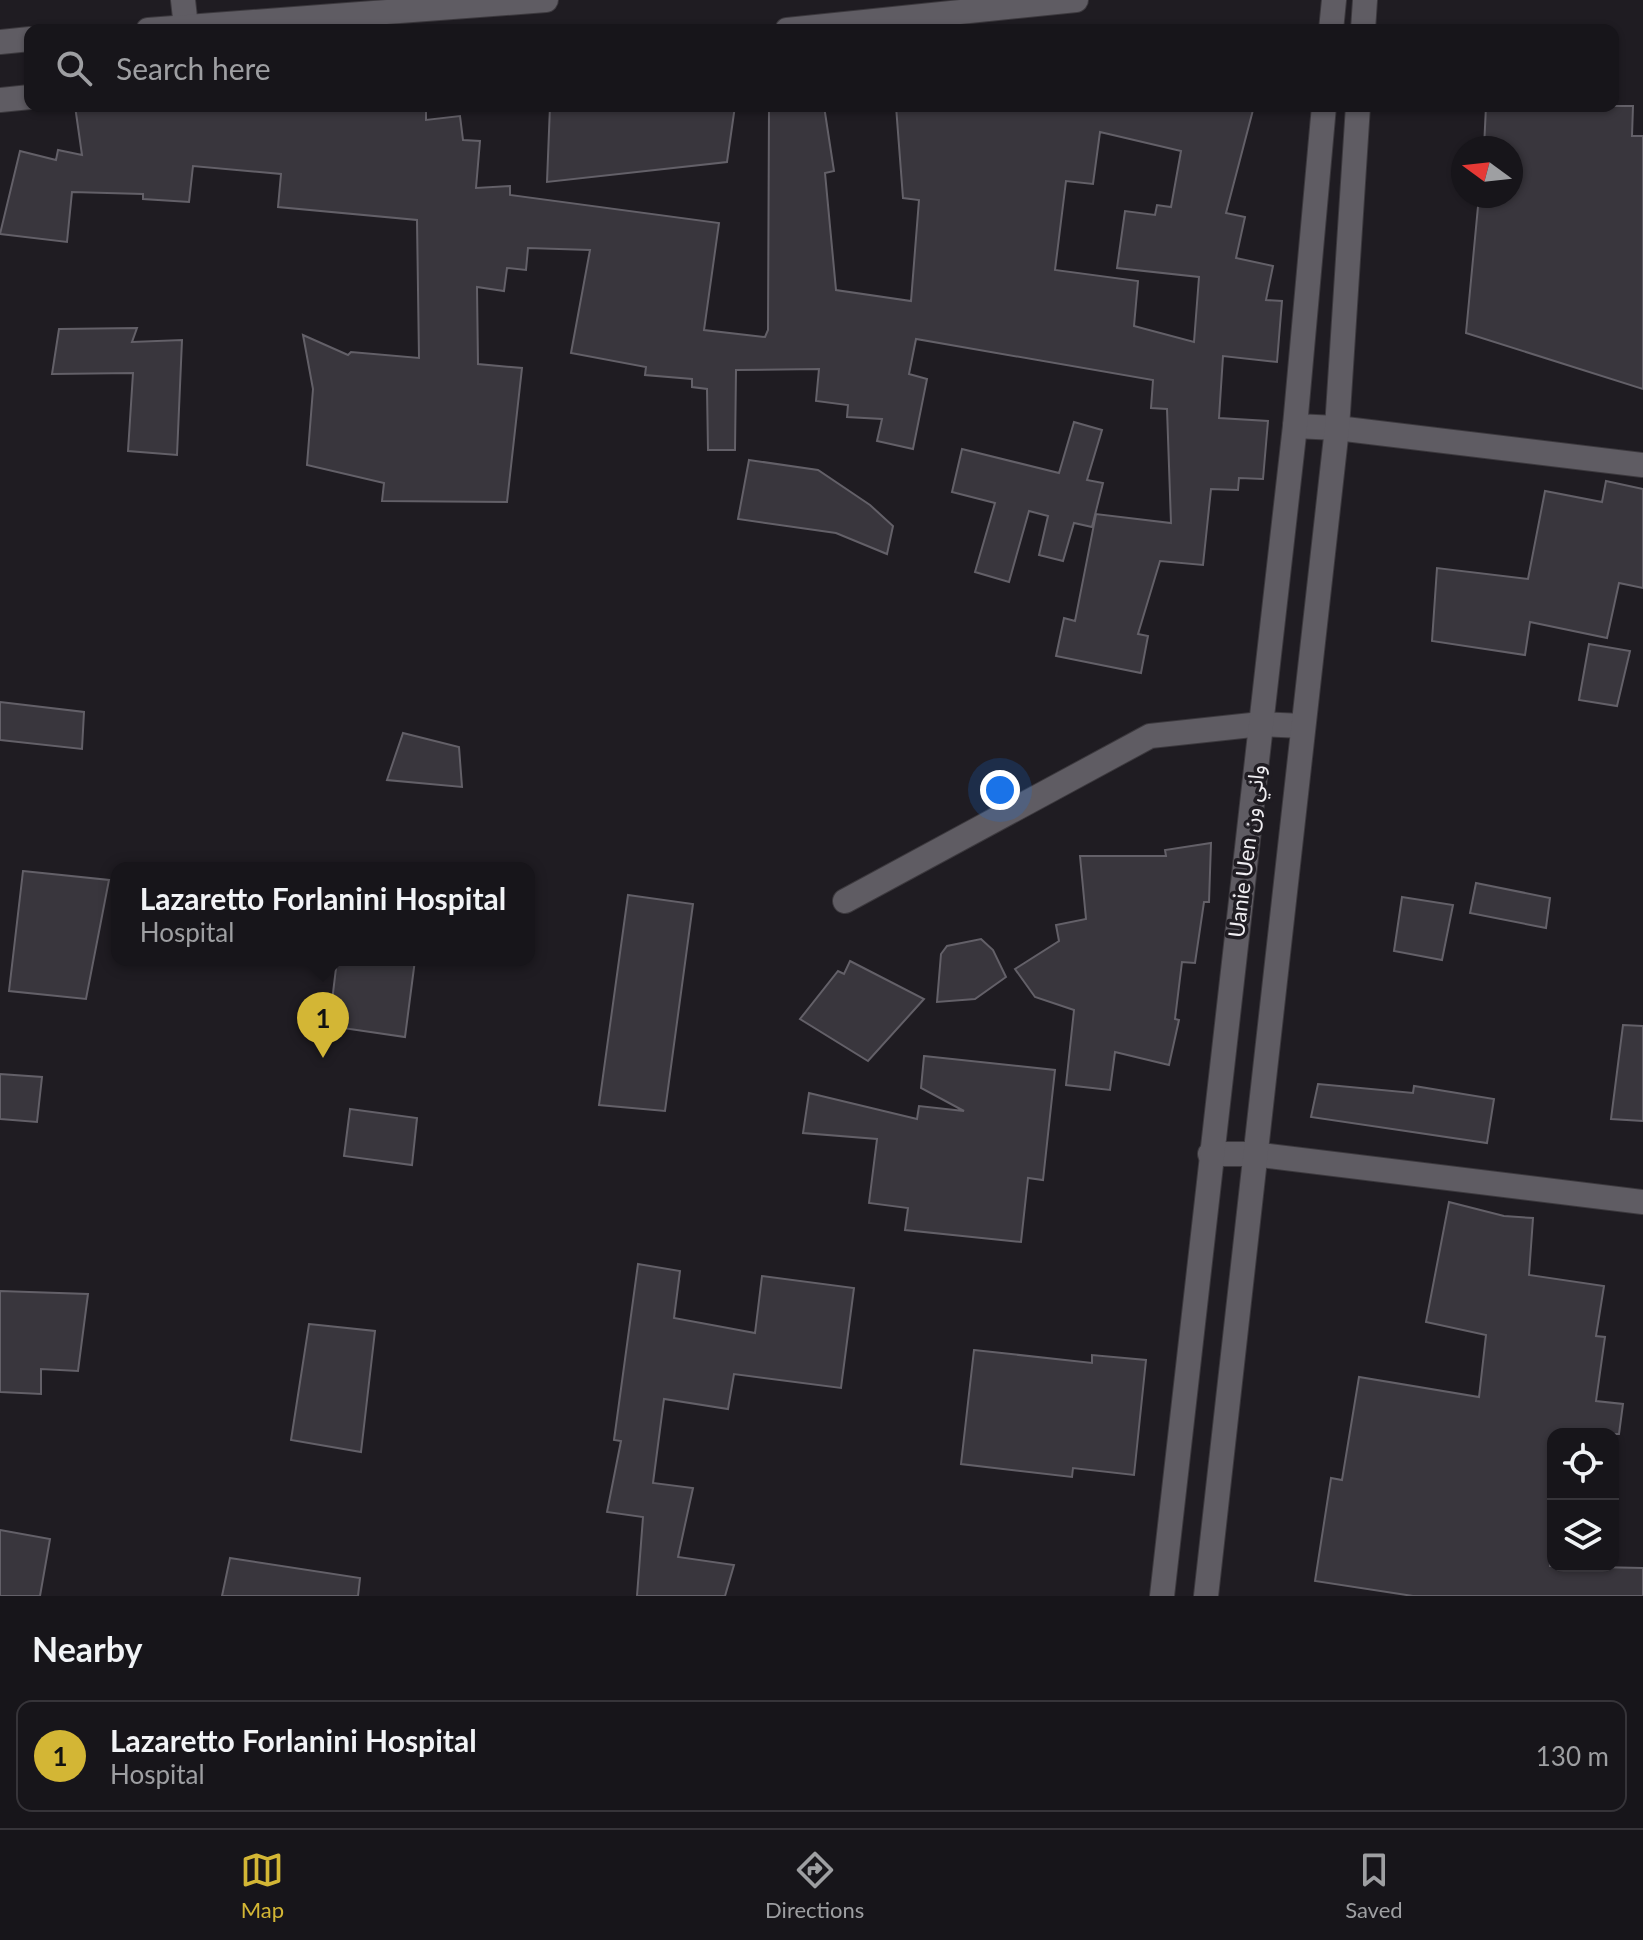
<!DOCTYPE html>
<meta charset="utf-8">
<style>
:root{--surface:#17151a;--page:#242227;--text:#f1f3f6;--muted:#9e9fa2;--line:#363439;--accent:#d3b635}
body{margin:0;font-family:Lato,"Noto Sans Arabic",sans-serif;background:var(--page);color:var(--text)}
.controls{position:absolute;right:24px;bottom:24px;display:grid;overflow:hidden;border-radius:16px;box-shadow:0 2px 6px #0004}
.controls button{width:72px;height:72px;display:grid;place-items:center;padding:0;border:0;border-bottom:2px solid var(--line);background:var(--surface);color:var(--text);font:40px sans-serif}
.compass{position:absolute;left:1451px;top:136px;width:72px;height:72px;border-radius:50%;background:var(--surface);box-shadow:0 2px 6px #0004;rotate:285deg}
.you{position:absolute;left:1000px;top:790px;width:28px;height:28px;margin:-20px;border:6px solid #fff;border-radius:50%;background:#1a73e8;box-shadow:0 0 0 12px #1a73e833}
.badge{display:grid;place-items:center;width:52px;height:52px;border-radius:50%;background:var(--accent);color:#111;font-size:26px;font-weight:700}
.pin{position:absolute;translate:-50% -66px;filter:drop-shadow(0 2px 4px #0008)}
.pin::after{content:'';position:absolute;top:42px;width:28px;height:24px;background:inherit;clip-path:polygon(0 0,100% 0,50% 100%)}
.popup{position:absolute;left:111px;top:862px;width:424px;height:104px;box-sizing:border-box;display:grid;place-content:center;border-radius:16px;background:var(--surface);filter:drop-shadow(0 2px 6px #0005);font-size:26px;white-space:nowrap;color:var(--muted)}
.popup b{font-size:30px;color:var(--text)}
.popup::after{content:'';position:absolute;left:50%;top:100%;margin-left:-16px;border:16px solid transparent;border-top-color:var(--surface)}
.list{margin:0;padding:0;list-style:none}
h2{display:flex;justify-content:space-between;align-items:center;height:104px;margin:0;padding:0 32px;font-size:34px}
h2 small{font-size:26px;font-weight:400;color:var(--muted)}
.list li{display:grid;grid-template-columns:52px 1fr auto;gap:24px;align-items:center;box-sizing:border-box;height:112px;margin:0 16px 16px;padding:0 16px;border:2px solid var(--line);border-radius:16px}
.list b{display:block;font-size:30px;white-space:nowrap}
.list p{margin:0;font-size:26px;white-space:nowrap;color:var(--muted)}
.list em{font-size:26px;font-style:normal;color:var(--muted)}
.icon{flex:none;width:44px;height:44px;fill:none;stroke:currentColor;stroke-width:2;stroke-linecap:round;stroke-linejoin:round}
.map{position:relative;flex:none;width:1643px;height:1596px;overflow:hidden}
.search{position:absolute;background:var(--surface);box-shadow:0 2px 6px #0004;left:24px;right:24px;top:24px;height:88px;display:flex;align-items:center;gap:20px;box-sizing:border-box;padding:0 28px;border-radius:16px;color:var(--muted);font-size:30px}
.sheet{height:232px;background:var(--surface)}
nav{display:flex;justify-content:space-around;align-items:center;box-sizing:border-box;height:112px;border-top:2px solid var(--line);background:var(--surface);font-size:22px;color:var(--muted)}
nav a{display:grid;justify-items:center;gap:4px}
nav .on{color:var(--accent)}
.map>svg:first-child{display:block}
.building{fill:#39363d;stroke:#636068;stroke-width:2;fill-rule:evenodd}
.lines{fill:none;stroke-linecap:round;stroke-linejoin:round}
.street-casing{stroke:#3c393e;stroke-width:26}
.secondary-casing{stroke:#3c393e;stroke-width:26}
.street{stroke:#5f5c63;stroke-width:24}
.secondary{stroke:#5f5c63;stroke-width:24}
.labels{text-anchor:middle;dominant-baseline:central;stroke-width:7;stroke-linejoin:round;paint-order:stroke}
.street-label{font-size:22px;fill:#efedf1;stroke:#1f1c22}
</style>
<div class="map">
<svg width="1643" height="1596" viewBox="0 0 1643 1596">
<rect width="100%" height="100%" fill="#1f1c22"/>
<!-- building -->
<g class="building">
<path d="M75 106H370V110L426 109V120L460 116 463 140 480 141 476 188 510 186V195L719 223 704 330 765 337 768 330 769 106H824L834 171 825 173 836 290 911 301 919 200 903 198 896 106H1233L1253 110 1226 213 1245 217 1236 258 1273 266 1266 300 1282 301 1277 362 1223 356 1219 418 1268 421 1263 479 1239 478 1238 490 1211 489 1203 565 1160 561 1138 634 1148 636 1141 673 1056 656 1064 618 1075 621 1096 514 1171 523 1167 409 1151 408 1153 380 916 339 909 374 927 379 913 449 877 441 882 419 847 417 848 405 816 401 819 369 736 370 735 450H708L707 389 692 387V379L645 375 646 367 571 353 590 250 528 248 526 270 507 268 504 291 477 287 478 364 522 368 507 502 382 501 384 483 307 465 313 389 303 335 348 355 351 352 419 358 417 220 278 207 281 174 193 166 189 202 143 199V194L72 192 67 242 0 234 20 151 56 160 58 150 82 155ZM1100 132 1181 151 1171 207 1157 205 1155 215 1125 211 1117 268 1199 277 1194 342 1134 326 1138 281 1055 270 1066 181 1093 184Z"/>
<path d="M550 106H735L727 162 547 182Z"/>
<path d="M1486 106H1633L1632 136H1643V389L1466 333 1479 196H1511V148H1484Z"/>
<path d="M137 328 132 342 182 340 177 455 128 451 133 373 52 374 59 329Z"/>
<path d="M1074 422 1102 430 1087 480 1103 483 1092 527 1074 523 1063 561 1039 555 1048 516 1029 511 1009 582 975 572 995 503 952 492 962 449 1059 473Z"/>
<path d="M749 460 818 470 870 505 893 526 887 554 836 533 738 519Z"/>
<path d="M1606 481 1643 489V588L1619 583 1607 638 1530 622 1525 655 1432 641 1437 568 1528 579 1545 491 1602 502Z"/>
<path d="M1589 644 1630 651 1617 706 1579 700Z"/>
<path d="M0 702 84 712 82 749 0 740Z"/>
<path d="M403 733 459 747 462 787 387 780Z"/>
<path d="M1211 843 1209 902H1204L1195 963 1182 962 1175 1019 1179 1020 1169 1065 1115 1052 1110 1090 1066 1085 1074 1010 1035 997 1015 969 1059 941 1056 925 1086 919 1080 856H1166L1165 850Z"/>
<path d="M23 871 109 880 86 999 9 991Z"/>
<path d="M1476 883 1550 898 1546 928 1470 913Z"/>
<path d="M628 895 693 904 665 1111 599 1105Z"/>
<path d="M1402 897 1453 905 1442 960 1394 951Z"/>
<path d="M981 939 993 950 1006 977 975 999 937 1002 941 954 947 946Z"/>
<path d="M337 960H415L405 1037 329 1026Z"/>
<path d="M850 961 924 999 868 1061 800 1019 838 971 844 974Z"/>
<path d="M1623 1025 1643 1026V1121L1611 1119Z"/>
<path d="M924 1056 1055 1070 1043 1180 1028 1178 1021 1242 905 1230 908 1208 869 1203 877 1139 803 1133 809 1093 917 1119 919 1106 964 1111 921 1088Z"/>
<path d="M0 1074 42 1077 37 1122 0 1119Z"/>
<path d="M1318 1084 1413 1093 1414 1086 1494 1099 1487 1143 1311 1117Z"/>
<path d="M350 1109 417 1118 412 1165 344 1156Z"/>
<path d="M1449 1202 1504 1216 1533 1218 1529 1275 1604 1286 1596 1336 1605 1337 1596 1401 1623 1404 1619 1434H1553L1550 1566 1643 1568V1596H1413L1315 1581 1331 1478 1342 1480 1359 1377 1479 1397 1486 1335 1426 1322Z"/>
<path d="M638 1264 680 1271 674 1318 755 1333 762 1276 854 1288 841 1388 734 1374 728 1409 664 1399 653 1483 693 1488 678 1557 734 1565 725 1596H637L643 1517 607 1512 621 1441 614 1440Z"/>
<path d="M0 1291 88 1294 78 1371 41 1369V1394L0 1392Z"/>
<path d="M309 1324 375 1331 361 1452 291 1440Z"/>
<path d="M974 1350 1092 1363V1355L1146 1360 1134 1475 1073 1468 1072 1477 961 1464Z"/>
<path d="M0 1530 50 1539 40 1596H0Z"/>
<path d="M230 1558 360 1578 358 1596H222Z"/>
</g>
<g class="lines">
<defs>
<g id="street">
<path d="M183 0 186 27"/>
<path d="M1295 426 1337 428 1643 465"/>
<path d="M845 901 1150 736 1261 724 1303 726"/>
<path d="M1210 1154H1253L1643 1202"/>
</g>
<g id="secondary">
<path d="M148 30 546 0"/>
<path d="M787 30 1076 0"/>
<path d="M1331 30 1334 0"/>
<path d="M1363 30 1365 0"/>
<path d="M0 42 30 39"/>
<path d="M0 100 30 97"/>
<path d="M1162 1596 1295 426 1324 106"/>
<path d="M1206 1596 1337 428 1358 106"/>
</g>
</defs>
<!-- street casing -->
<use href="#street" class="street-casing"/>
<!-- secondary casing -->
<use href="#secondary" class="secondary-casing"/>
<!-- street -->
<use href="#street" class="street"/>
<!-- secondary -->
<use href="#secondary" class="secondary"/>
</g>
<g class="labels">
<!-- street labels -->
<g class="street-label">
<text transform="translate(1246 851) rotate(-83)">Uanie Uen واني ون</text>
</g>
</g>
</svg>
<div class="controls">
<button><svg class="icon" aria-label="locate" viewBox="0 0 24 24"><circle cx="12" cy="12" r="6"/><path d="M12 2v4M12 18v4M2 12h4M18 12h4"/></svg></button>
<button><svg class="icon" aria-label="layers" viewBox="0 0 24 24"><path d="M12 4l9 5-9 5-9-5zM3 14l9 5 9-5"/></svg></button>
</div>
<svg class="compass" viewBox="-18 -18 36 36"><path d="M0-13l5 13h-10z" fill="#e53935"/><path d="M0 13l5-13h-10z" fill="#9e9fa2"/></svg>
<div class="you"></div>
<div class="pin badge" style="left:323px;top:1058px">1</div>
<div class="popup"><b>Lazaretto Forlanini Hospital</b>Hospital</div>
<div class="search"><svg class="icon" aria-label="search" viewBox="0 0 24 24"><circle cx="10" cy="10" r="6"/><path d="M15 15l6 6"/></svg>Search here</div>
</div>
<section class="sheet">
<h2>Nearby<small></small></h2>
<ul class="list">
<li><span class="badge">1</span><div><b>Lazaretto Forlanini Hospital</b><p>Hospital</p></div><em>130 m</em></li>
</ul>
</section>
<nav>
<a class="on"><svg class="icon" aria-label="map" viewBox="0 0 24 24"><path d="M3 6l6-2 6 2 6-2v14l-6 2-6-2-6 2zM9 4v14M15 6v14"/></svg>Map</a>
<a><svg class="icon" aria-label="directions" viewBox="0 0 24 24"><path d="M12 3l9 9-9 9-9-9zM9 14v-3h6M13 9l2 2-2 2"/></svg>Directions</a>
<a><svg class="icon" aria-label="saved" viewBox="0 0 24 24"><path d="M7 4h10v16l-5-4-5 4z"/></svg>Saved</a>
</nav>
